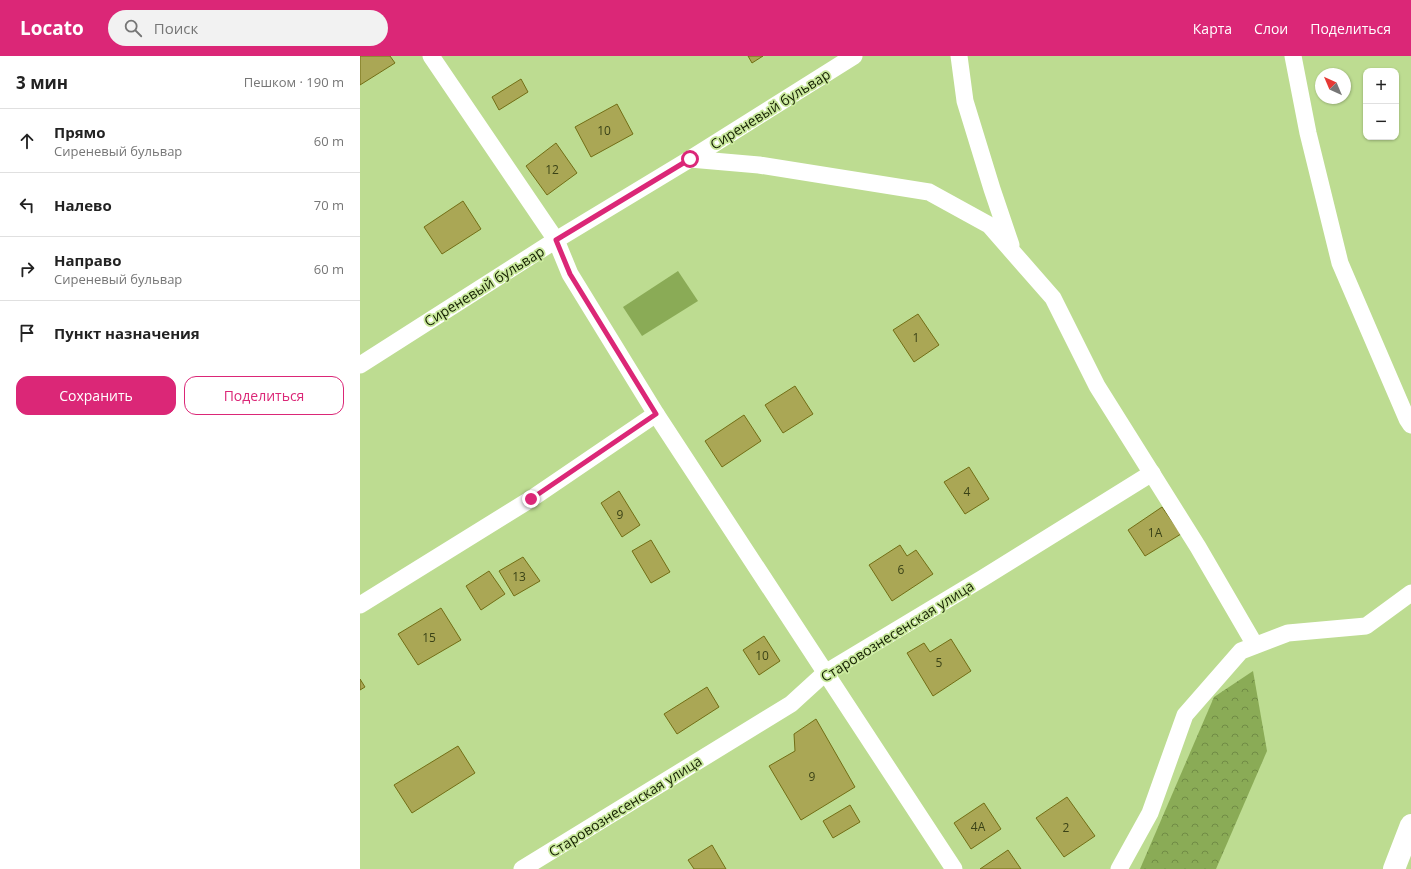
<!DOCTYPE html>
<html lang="ru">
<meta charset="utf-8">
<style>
:root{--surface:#fff;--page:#f2f2f2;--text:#222;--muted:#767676;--line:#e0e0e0;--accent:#db2777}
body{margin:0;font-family:"Open Sans",sans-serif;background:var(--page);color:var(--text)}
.controls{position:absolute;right:12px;top:12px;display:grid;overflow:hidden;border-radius:8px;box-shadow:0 1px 3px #0004}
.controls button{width:36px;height:36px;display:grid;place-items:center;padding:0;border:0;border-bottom:1px solid var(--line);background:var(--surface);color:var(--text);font:20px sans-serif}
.compass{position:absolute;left:955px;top:12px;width:36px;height:36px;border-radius:50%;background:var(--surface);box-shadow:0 1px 3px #0004;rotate:316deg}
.stop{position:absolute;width:12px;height:12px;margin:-9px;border:3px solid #db2777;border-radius:50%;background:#fff}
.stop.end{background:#db2777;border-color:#fff;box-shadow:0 1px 4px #0008}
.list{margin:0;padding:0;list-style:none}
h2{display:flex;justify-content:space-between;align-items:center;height:52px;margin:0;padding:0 16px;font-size:17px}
h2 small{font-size:13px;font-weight:400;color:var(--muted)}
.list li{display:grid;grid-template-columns:26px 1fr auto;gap:12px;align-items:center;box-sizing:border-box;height:64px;padding:0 16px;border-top:1px solid var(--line)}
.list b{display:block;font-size:15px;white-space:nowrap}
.list p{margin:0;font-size:13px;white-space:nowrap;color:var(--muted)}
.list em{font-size:13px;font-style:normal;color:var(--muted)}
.actions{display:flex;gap:8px;padding:12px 16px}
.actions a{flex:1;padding:9px 0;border:1px solid var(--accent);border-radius:12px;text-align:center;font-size:14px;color:var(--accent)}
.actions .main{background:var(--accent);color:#fff}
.icon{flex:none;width:22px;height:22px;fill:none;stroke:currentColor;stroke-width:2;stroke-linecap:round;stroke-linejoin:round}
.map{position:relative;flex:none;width:1051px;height:813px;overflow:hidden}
header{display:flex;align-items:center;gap:24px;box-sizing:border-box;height:56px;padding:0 20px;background:var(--accent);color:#fff}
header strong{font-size:19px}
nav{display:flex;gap:22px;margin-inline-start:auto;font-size:14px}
.search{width:280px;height:36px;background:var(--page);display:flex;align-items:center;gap:10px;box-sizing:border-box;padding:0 14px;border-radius:22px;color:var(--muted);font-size:15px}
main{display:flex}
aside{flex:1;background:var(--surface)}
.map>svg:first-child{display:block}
.forest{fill:url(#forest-crowns)}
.pitch{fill:#8aab56}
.building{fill:#aaa755;stroke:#726e15}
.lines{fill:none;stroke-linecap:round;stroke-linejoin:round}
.street{stroke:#fff;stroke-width:17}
.secondary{stroke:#fff;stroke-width:22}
.route{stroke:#db2777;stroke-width:5}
.labels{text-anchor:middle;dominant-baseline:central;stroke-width:3.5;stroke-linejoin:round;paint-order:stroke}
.number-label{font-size:12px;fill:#3a4217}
.street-label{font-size:14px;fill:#152002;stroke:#cae99d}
</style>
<header>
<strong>Locato</strong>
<div class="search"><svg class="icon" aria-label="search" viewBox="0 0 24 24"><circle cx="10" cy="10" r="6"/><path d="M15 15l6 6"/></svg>Поиск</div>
<nav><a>Карта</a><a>Слои</a><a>Поделиться</a></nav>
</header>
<main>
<aside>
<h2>3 мин<small>Пешком · 190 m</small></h2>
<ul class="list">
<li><svg class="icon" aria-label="ahead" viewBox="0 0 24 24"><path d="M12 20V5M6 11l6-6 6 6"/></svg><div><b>Прямо</b><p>Сиреневый бульвар</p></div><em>60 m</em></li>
<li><svg class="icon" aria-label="left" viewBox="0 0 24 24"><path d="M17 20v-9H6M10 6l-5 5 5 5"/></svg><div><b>Налево</b></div><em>70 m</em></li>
<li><svg class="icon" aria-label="right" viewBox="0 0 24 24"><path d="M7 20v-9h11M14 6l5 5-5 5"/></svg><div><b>Направо</b><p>Сиреневый бульвар</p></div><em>60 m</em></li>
<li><svg class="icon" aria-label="arrive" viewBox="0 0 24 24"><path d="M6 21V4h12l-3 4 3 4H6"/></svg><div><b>Пункт назначения</b></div></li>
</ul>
<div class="actions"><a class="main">Сохранить</a><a>Поделиться</a></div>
</aside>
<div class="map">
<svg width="1051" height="813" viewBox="0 0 1051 813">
<defs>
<pattern id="forest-crowns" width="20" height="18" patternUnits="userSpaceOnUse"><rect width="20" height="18" fill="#8aab56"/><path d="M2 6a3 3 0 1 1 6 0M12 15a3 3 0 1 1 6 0" fill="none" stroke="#708b45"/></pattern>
</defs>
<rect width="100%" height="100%" fill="#bddc91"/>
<!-- forest -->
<path class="forest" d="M893 615 907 695 856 813H780L854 641Z"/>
<!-- pitch -->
<path class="pitch" d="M318 215 338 245 282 280 263 251Z"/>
<!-- building -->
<g class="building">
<path d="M0 0H30L35 7 0 29Z"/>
<path d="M388 0H403L392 7Z"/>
<path d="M161 23 168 36 139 54 132 41Z"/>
<path d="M257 48 273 78 231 101 215 71Z"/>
<path d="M196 87 217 117 187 139 166 110Z"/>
<path d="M103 145 121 173 82 198 64 171Z"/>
<path d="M558 258 579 289 554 306 533 274Z"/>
<path d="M435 330 453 358 423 377 405 349Z"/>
<path d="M384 359 401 385 362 411 345 385Z"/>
<path d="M609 411 629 443 605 458 584 426Z"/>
<path d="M259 435 280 469 262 481 241 447Z"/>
<path d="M802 451 821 478 785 500 768 474Z"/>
<path d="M291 484 310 516 291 527 272 495Z"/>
<path d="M540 489 547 500 556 494 573 518 532 545 509 509Z"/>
<path d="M163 501 180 525 154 540 139 515Z"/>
<path d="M129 515 145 538 121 554 106 530Z"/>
<path d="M81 552 101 584 58 609 38 578Z"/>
<path d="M404 580 420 605 399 619 383 594Z"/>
<path d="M591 583 611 615 573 640 547 597 564 587 570 596Z"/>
<path d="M0 623 5 631 0 634Z"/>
<path d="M347 631 359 651 317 678 304 658Z"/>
<path d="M456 663 495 731 441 764 409 710 435 695 434 678Z"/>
<path d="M98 690 115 717 52 757 34 729Z"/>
<path d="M707 741 735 780 704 801 676 762Z"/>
<path d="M624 747 641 773 611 793 594 767Z"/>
<path d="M490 749 500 766 473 782 463 765Z"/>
<path d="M352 789 366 813H334L328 804Z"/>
<path d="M648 794 661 813H620Z"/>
</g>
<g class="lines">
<!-- street -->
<g class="street">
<path d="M71 0 196 184 210 218 296 358 594 813"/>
<path d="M599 0 605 45 632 133 651 189"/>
<path d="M933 0 948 77 980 207 1047 363 1051 369"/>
<path d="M330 103 399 109 569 136 629 169 693 242 737 330 838 491 895 589"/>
<path d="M0 309 196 184 330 103 494 0"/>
<path d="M0 549 171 443 296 358"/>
<path d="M162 813 431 648 465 617 623 522 792 417"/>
<path d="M759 813 790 757 825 659 881 595 928 577 1006 570 1051 537"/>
</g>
<!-- secondary -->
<path class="secondary" d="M1034 813 1051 769"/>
</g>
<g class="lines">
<!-- route -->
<path class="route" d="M171 443 296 358 210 218 196 184 330 103"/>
</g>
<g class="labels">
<!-- number labels -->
<g class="number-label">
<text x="244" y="74">10</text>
<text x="192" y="113">12</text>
<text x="556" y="281">1</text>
<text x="607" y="435">4</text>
<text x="260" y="458">9</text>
<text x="795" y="476">1А</text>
<text x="541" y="513">6</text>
<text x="159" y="520">13</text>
<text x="69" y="581">15</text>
<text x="402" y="599">10</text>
<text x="579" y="606">5</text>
<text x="452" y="720">9</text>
<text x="618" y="770">4А</text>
<text x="706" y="771">2</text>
</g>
<!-- street labels -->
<g class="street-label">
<text transform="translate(410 53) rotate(-32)">Сиреневый бульвар</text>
<text transform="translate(124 230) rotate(-32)">Сиреневый бульвар</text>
<text transform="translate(537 575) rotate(-32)">Старовознесенская улица</text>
<text transform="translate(265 750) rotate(-32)">Старовознесенская улица</text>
</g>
</g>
</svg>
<div class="controls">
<button>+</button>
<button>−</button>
</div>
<svg class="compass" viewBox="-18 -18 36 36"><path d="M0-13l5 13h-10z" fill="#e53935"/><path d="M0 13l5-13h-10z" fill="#767676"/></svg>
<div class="stop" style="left:330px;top:103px"></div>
<div class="stop end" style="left:171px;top:443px"></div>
</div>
</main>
